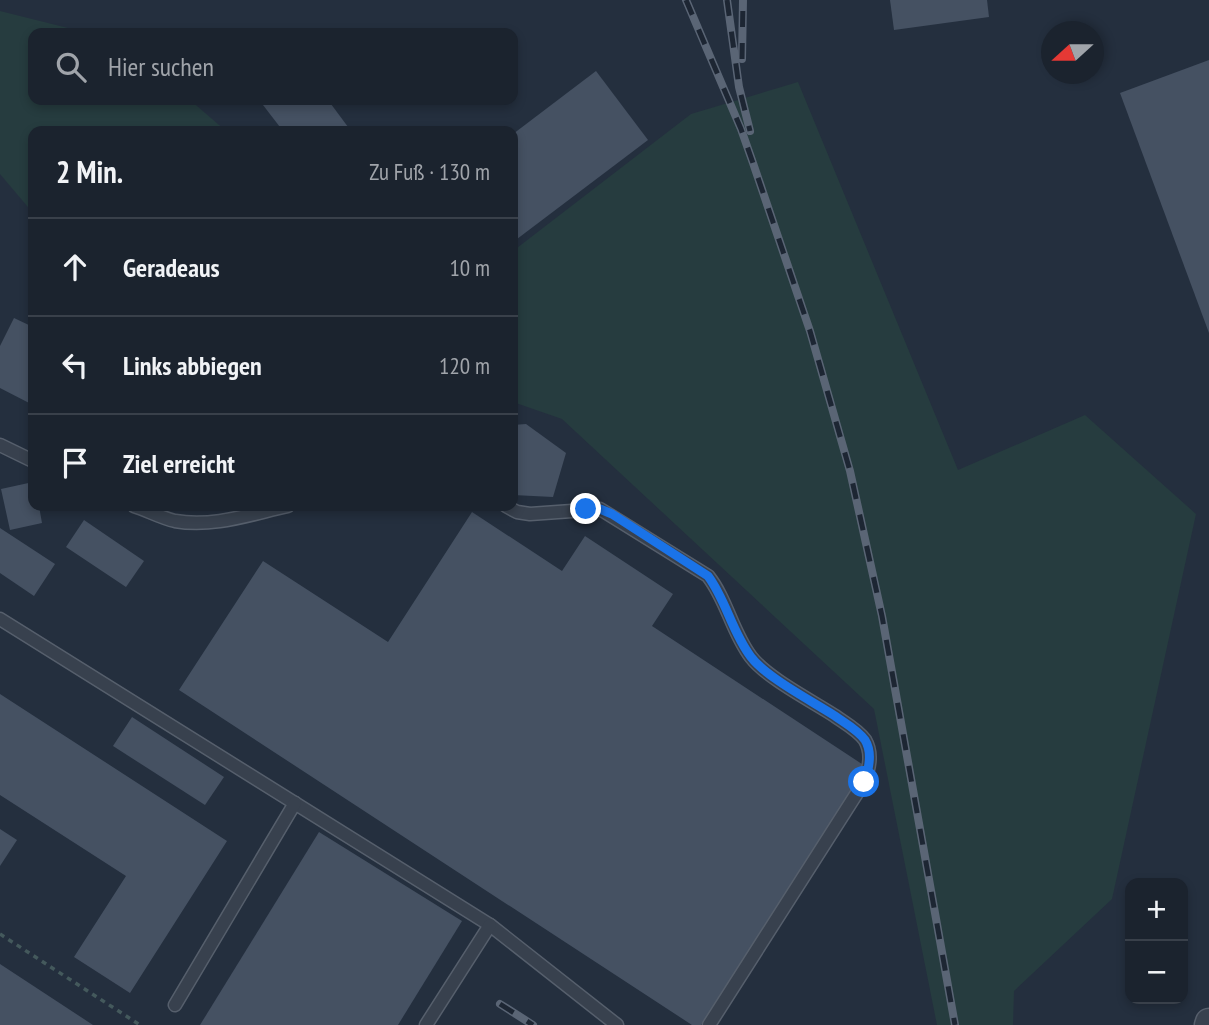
<!DOCTYPE html>
<html lang="de">
<meta charset="utf-8">
<style>
:root{--surface:#1b232e;--page:#242b36;--text:#f1f3f6;--muted:#a0a4aa;--line:#39404a}
body{margin:0;font-family:"PT Sans Narrow",sans-serif;background:var(--page);color:var(--text)}
.controls{position:absolute;right:21px;bottom:21px;display:grid;overflow:hidden;border-radius:14px;box-shadow:0 4px 10px #0003}
.controls button{width:63px;height:63px;display:grid;place-items:center;padding:0;border:0;border-bottom:2px solid var(--line);background:var(--surface);color:var(--text);font:35px sans-serif}
.compass{position:absolute;left:1041px;top:21px;width:63px;height:63px;border-radius:50%;background:var(--surface);box-shadow:0 4px 10px #0003;rotate:249deg}
.stop{position:absolute;width:21px;height:21px;margin:-16px;border:5px solid #1a73e8;border-radius:50%;background:#fff}
.stop.end{background:#1a73e8;border-color:#fff;box-shadow:0 2px 7px #0008}
.list{margin:0;padding:0;list-style:none}
h2{display:flex;justify-content:space-between;align-items:center;height:91px;margin:0;padding:0 28px;font-size:30px}
h2 small{font-size:23px;font-weight:400;color:var(--muted)}
.list li{display:grid;grid-template-columns:46px 1fr auto;gap:21px;align-items:center;box-sizing:border-box;height:98px;padding:0 28px;border-top:2px solid var(--line)}
.list b{display:block;font-size:26px;white-space:nowrap}
.list em{font-size:23px;font-style:normal;color:var(--muted)}
.icon{flex:none;width:38px;height:38px;fill:none;stroke:currentColor;stroke-width:2;stroke-linecap:round;stroke-linejoin:round}
.map{position:relative;flex:none;width:1209px;height:1025px;overflow:hidden}
.search{position:absolute;background:var(--surface);box-shadow:0 4px 10px #0003;left:28px;top:28px;width:490px;height:77px;display:flex;align-items:center;gap:18px;box-sizing:border-box;padding:0 24px;border-radius:14px;color:var(--muted);font-size:26px}
.panel{position:absolute;background:var(--surface);box-shadow:0 4px 10px #0003;left:28px;top:126px;width:490px;height:385px;border-radius:14px}
.map>svg:first-child{display:block}
.green{fill:#263c3f}
.building{fill:#455162}
.lines{fill:none;stroke-linecap:round;stroke-linejoin:round}
.lane-casing{stroke:#565f6c;stroke-width:15}
.street-casing{stroke:#565f6c;stroke-width:29}
.path{stroke:#44595c;stroke-width:3.5;stroke-dasharray:5 5;stroke-linecap:butt}
.lane{stroke:#38414e;stroke-width:12}
.street{stroke:#38414e;stroke-width:26}
.rail-casing{stroke:#5a6575;stroke-width:8}
.rail{stroke:#1d2633;stroke-width:5;stroke-dasharray:16;stroke-linecap:butt}
.route{stroke:#1a73e8;stroke-width:9}
</style>
<div class="map">
<svg width="1209" height="1025" viewBox="0 0 1209 1025">
<rect width="100%" height="100%" fill="#242f3e"/>
<!-- green -->
<g class="green">
<path d="M0 11 88 33H33V100H190L226 131H33V213L0 174Z"/>
<path d="M798 82 958 470 1085 415 1196 514 1112 899 1014 991 1013 1025H937L874 709 562 419 513 402V251L691 114Z"/>
</g>
<!-- building -->
<g class="building">
<path d="M890 0H987L989 17 894 30Z"/>
<path d="M1209 60V333L1120 93Z"/>
<path d="M596 71 648 140 517 239 513 234V134Z"/>
<path d="M269 100H328L351 131H283L263 105Z"/>
<path d="M14 318 33 327V405L0 388V346Z"/>
<path d="M526 424 566 453 553 497 513 495V425Z"/>
<path d="M33 482V506H39L42 523 10 530 1 489Z"/>
<path d="M472 512 562 571 585 536 673 594 652 626 868 768 701 1025H692L179 690 263 561 388 642Z"/>
<path d="M84 520 144 561 126 587 66 547Z"/>
<path d="M0 528 55 564 34 596 0 573Z"/>
<path d="M0 694 227 841 130 993 74 957 126 876 0 795Z"/>
<path d="M132 717 224 777 205 805 113 746Z"/>
<path d="M0 829 17 840 0 866Z"/>
<path d="M319 832 462 921 398 1025H200Z"/>
<path d="M0 964 93 1025H0Z"/>
</g>
<g class="lines">
<defs>
<g id="lane">
<path d="M0 445 33 461"/>
<path d="M134 506C147 510 161 518 175 521 213 528 251 514 288 506"/>
<path d="M506 506 517 512 530 514 600 509 708 576C727 600 732 632 751 657 767 678 812 701 835 716 845 723 858 730 865 740 873 754 869 769 864 782L709 1025"/>
<path d="M0 619 490 925 617 1025"/>
<path d="M175 1005 295 803"/>
<path d="M426 1025 490 925"/>
</g>
<path id="street" d="M1208 1025 1209 1022"/>
</defs>
<!-- lane casing -->
<use href="#lane" class="lane-casing"/>
<!-- street casing -->
<use href="#street" class="street-casing"/>
<!-- path -->
<path class="path" d="M0 934 140 1025"/>
<!-- lane -->
<use href="#lane" class="lane"/>
<!-- street -->
<use href="#street" class="street"/>
<defs>
<g id="rail">
<path d="M686 0 741 129 753 163 810 331 850 471 882 616 955 1025"/>
<path d="M727 0 739 87 750 131"/>
<path d="M742 59 743 0"/>
<path d="M500 1004 533 1025"/>
</g>
</defs>
<!-- rail casing -->
<use href="#rail" class="rail-casing"/>
<!-- rail -->
<use href="#rail" class="rail"/>
</g>
<g class="lines">
<!-- route -->
<path class="route" d="M586 509H600L612 514 708 576C726 600 732 632 751 657 767 678 812 701 835 716 845 723 858 730 865 740 873 753 869 769 864 782"/>
</g>
</svg>
<div class="controls">
<button>+</button>
<button>−</button>
</div>
<svg class="compass" viewBox="-18 -18 36 36"><path d="M0-13l5 13h-10z" fill="#e53935"/><path d="M0 13l5-13h-10z" fill="#a0a4aa"/></svg>
<div class="stop" style="left:864px;top:782px"></div>
<div class="stop end" style="left:586px;top:509px"></div>
<div class="search"><svg class="icon" aria-label="search" viewBox="0 0 24 24"><circle cx="10" cy="10" r="6"/><path d="M15 15l6 6"/></svg>Hier suchen</div>
<section class="panel">
<h2>2 Min.<small>Zu Fuß · 130 m</small></h2>
<ul class="list">
<li><svg class="icon" aria-label="ahead" viewBox="0 0 24 24"><path d="M12 20V5M6 11l6-6 6 6"/></svg><div><b>Geradeaus</b></div><em>10 m</em></li>
<li><svg class="icon" aria-label="left" viewBox="0 0 24 24"><path d="M17 20v-9H6M10 6l-5 5 5 5"/></svg><div><b>Links abbiegen</b></div><em>120 m</em></li>
<li><svg class="icon" aria-label="arrive" viewBox="0 0 24 24"><path d="M6 21V4h12l-3 4 3 4H6"/></svg><div><b>Ziel erreicht</b></div></li>
</ul>
</section>
</div>
